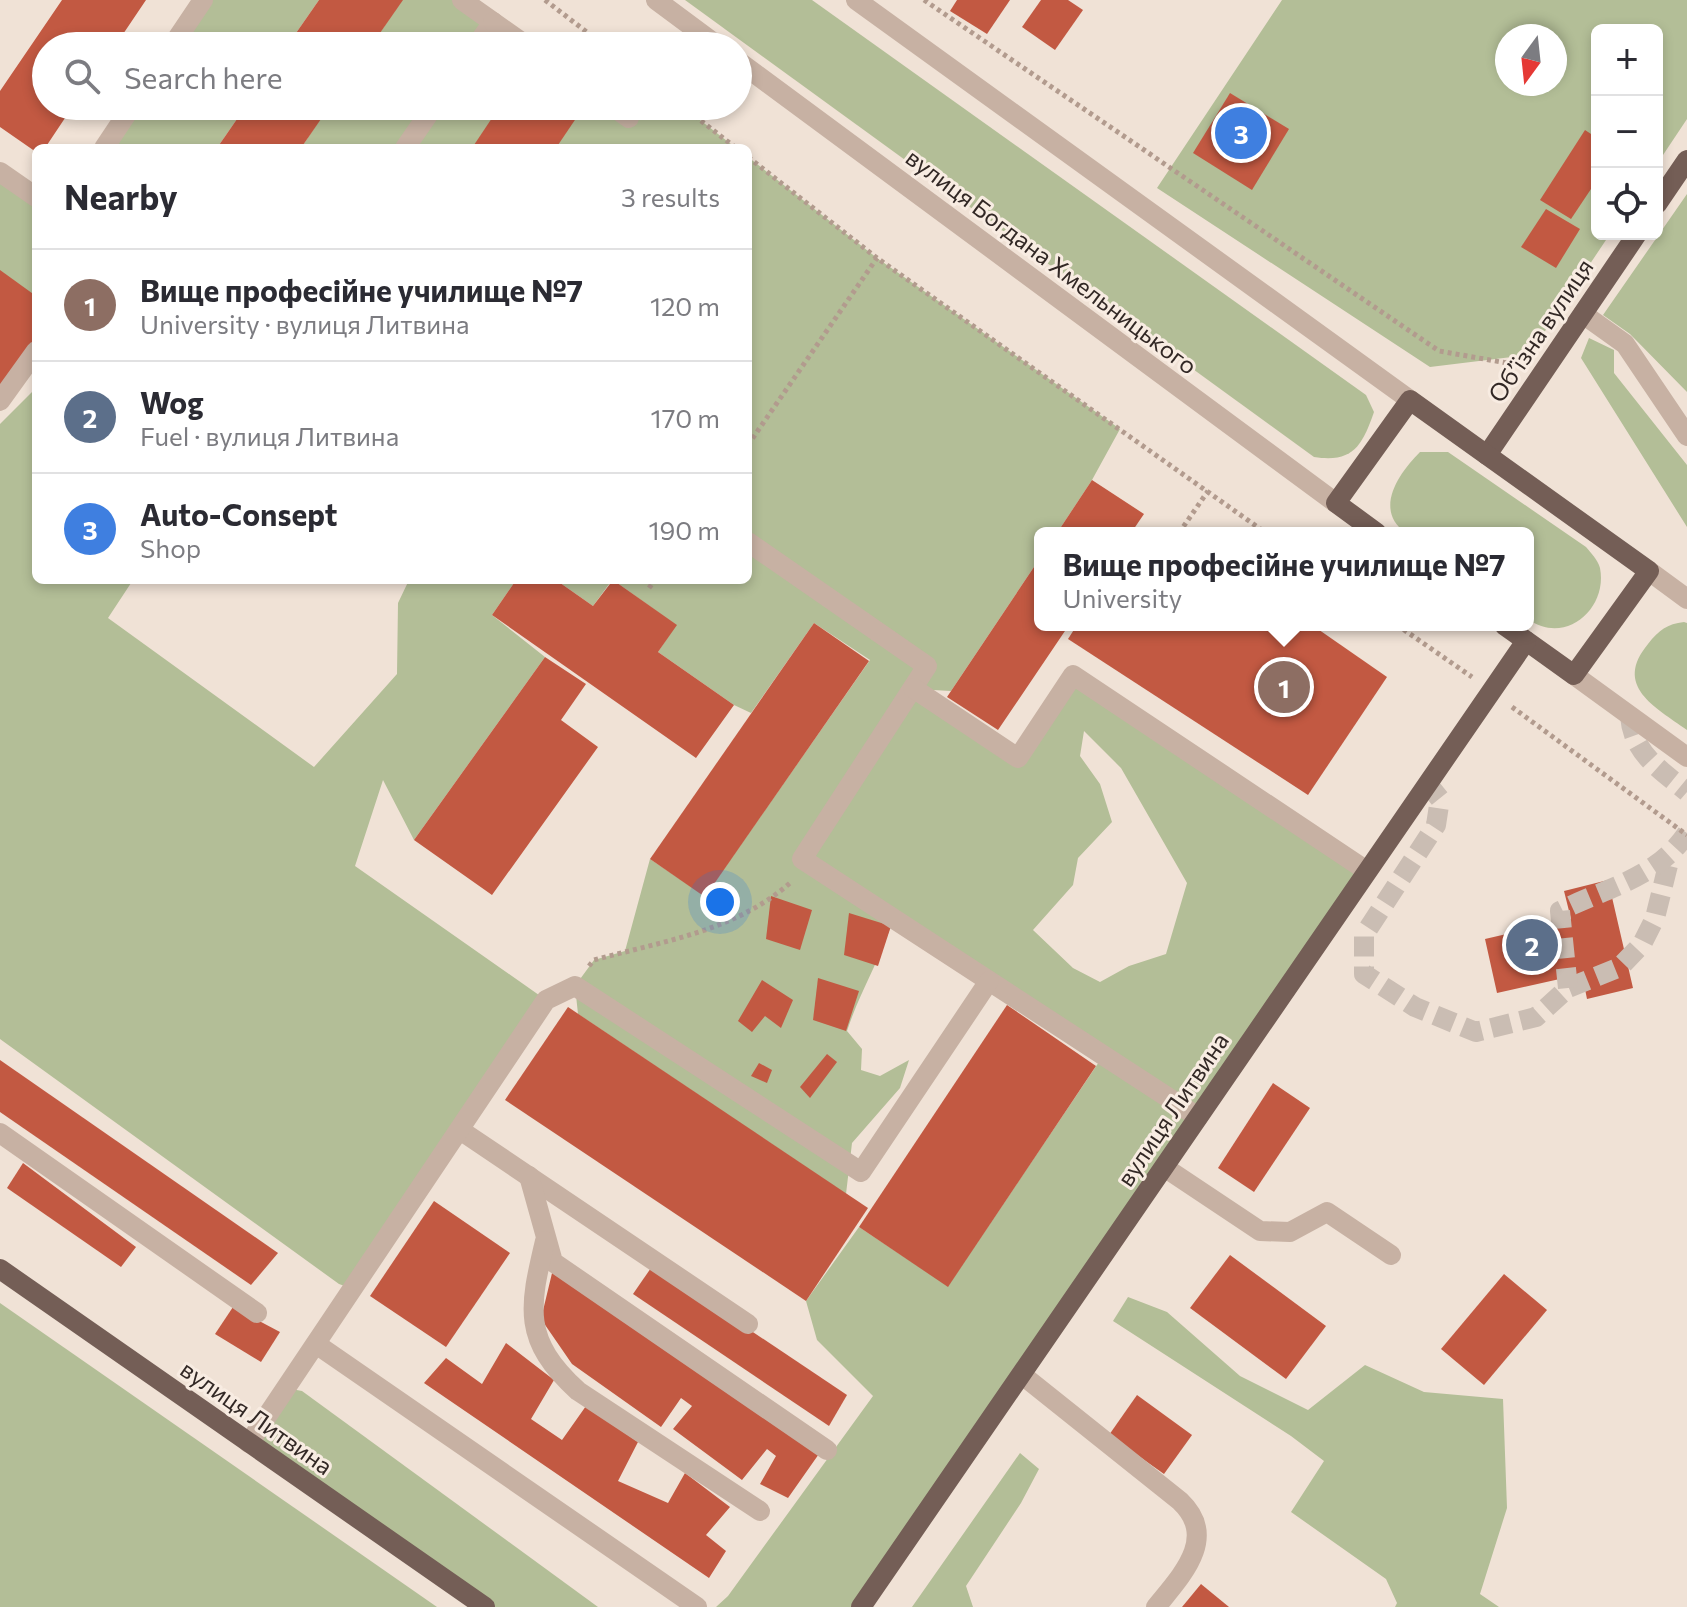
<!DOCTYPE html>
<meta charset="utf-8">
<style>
:root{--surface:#fff;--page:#f7f7f7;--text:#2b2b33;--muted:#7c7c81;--line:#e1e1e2;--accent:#ea580c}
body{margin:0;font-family:Commissioner,sans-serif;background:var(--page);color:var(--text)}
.controls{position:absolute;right:24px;top:24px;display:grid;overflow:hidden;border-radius:12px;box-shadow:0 4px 12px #0003}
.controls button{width:72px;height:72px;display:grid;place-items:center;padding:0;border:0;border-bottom:2px solid var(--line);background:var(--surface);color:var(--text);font:40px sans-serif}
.compass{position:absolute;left:1495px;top:24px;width:72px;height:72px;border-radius:50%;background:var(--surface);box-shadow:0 4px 12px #0003;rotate:195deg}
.you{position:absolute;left:720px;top:902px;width:28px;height:28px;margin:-20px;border:6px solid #fff;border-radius:50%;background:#1a73e8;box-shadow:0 0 0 12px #1a73e833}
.badge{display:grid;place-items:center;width:52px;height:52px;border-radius:50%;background:var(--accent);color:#fff;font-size:26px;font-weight:700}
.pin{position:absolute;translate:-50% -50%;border:4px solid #fff;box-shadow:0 2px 8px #0006}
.popup{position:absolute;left:1034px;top:527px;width:500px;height:104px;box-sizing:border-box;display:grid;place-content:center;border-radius:12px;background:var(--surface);filter:drop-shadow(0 2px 6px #0005);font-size:26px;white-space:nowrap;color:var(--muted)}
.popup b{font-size:30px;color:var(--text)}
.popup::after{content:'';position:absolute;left:50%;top:100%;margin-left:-16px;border:16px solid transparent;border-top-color:var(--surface)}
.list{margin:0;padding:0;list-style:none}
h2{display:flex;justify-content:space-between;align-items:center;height:104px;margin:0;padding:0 32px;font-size:34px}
h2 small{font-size:26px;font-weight:400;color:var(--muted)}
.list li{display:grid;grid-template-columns:52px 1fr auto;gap:24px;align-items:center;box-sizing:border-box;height:112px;padding:0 32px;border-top:2px solid var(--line)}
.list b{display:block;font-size:30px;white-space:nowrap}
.list p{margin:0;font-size:26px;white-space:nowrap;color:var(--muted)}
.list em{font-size:26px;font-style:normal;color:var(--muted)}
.icon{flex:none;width:44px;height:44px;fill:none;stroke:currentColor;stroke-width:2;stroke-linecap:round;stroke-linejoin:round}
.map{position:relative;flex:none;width:1687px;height:1607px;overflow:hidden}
.search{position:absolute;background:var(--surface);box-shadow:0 4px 12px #0003;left:32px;top:32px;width:720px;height:88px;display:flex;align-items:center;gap:20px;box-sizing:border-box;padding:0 28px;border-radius:44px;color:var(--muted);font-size:30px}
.panel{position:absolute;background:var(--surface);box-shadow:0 4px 12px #0003;left:32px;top:144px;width:720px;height:440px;border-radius:12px}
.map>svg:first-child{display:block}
.green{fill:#b3be97;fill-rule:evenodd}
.building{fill:#c25942}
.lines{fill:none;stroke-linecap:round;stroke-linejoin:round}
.minor-tunnel{stroke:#cabdb3;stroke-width:20;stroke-dasharray:20 10;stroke-linecap:butt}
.path{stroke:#b29b8e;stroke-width:5;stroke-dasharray:4 4;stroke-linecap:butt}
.minor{stroke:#c7b1a3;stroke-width:20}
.major{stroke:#745e56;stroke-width:20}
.labels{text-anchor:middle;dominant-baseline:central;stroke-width:6;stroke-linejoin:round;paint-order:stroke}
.street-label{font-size:24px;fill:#322825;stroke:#f8ece2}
</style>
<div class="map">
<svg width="1687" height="1607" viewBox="0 0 1687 1607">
<rect width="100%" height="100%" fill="#f0e2d6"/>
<!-- green -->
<g class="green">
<path d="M203 0H319L287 46H172Z"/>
<path d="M402 0H462L527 46H371Z"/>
<path d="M685 0H812L1366 395 1374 412C1362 446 1353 463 1314 457Z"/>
<path d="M1282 0H1687V119L1657 164V30H1597V234H1610L1529 355 1430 367 1157 188ZM1507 36H1555V84H1507Z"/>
<path d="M132 106H246L217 148H104Z"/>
<path d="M329 106H682L736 148H301Z"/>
<path d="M748 157 877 258 1120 429 1092 480 1057 533H1040V558L951 691 915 689 1018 758 1073 675 1367 871 861 1607H716L728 1596 873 1396 817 1340 806 1301 859 1227 948 1286 1103 1056 891 926C878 963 859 994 847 1031L862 1049 861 1070 880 1076 909 1060 900 1088 852 1143 846 1194 578 1014 575 986 594 960 625 951 650 859 705 896 870 660 814 623 751 713 734 705 658 652 676 625 613 580H748ZM1084 731 1121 768 1187 883 1166 954 1129 966 1100 982 1073 968 1033 930 1073 885 1078 858 1112 822 1100 784 1080 756Z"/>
<path d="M0 173 36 197V364L0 410Z"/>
<path d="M1687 194V392L1630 334 1603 315Z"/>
<path d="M1589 338 1614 350V373L1687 465V527L1581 358Z"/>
<path d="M36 388V580H133L108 618 314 767 397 674 398 603 409 580H516L492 615 545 657 414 840 383 780 355 866 546 1000 353 1289 339 1284 0 1039V424Z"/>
<path d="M1420 452H1448L1586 547C1591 553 1598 560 1600 568 1608 609 1565 646 1528 619V533H1406C1373 510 1399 473 1420 452Z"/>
<path d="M556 580H612L593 606Z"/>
<path d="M1684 622 1687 623V730C1655 707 1613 686 1648 644 1659 630 1667 624 1684 622Z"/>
<path d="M1128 1297 1167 1312 1240 1376 1308 1410 1365 1365 1424 1392 1503 1399 1507 1508 1480 1594 1499 1607H1395L1397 1603 1386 1579 1291 1512 1324 1461 1291 1436 1113 1321Z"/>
<path d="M0 1303 437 1607H0Z"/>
<path d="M286 1388 302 1391 598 1607H485L249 1443Z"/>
<path d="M1020 1453 1039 1469 1021 1503 966 1586 973 1607H912Z"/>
</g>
<!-- building -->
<g class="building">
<path d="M62 0H146L115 46H46V106H73L45 148H36V152L0 127V91Z"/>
<path d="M319 0H403L371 46H287Z"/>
<path d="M957 0H1010L987 34 950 11Z"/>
<path d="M1041 0H1068L1083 10 1055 50 1022 27Z"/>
<path d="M1230 93 1289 129 1252 190 1193 153Z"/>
<path d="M246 106H330L301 148H217Z"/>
<path d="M500 106H580L583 108 556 148H472Z"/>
<path d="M1585 130 1597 138V180L1571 219 1540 200Z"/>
<path d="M1546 209 1580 229 1556 268 1521 247Z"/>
<path d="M0 270 36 296V345L0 395Z"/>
<path d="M1092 480 1144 514 1131 533H1057Z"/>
<path d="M1040 558V625H1069L998 730 947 697Z"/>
<path d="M516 580H556L593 606 613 580 677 625 658 652 734 705 696 758 492 615Z"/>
<path d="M814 623 869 661 705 897 650 859Z"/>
<path d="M1077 625H1312L1387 677 1308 795 1068 639Z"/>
<path d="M545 657 586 684 561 720 598 747 492 895 414 840Z"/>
<path d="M1608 880 1633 988 1587 999 1582 974 1497 993 1485 939 1571 919 1564 891Z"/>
<path d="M771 896 812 910 800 950 766 939Z"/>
<path d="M849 913 891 926 878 966 844 955Z"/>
<path d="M818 978 859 991 846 1031 813 1020Z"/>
<path d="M762 980 793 1000 781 1028 765 1016 752 1032 738 1021Z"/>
<path d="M1007 1005 1096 1066 948 1287 859 1227Z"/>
<path d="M568 1007 868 1208 806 1301 505 1100Z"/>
<path d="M827 1054 837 1062 810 1098 800 1087Z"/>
<path d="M0 1060 278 1253 251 1285 0 1112Z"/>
<path d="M759 1063 772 1070 767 1083 751 1076Z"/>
<path d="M1273 1083 1310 1108 1254 1192 1218 1168Z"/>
<path d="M23 1163 136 1247 121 1267 7 1188Z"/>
<path d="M434 1201 510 1253 446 1347 370 1296Z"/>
<path d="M1230 1255 1326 1326 1286 1379 1190 1308Z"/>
<path d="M653 1265 847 1395 829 1426 633 1294Z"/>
<path d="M553 1269 821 1451 788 1498 760 1484 776 1456 767 1449 742 1480 673 1429 692 1406 681 1398 661 1427 572 1364 541 1319Z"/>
<path d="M1504 1274 1547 1310 1484 1385 1441 1349Z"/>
<path d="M233 1307 280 1332 261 1362 215 1334Z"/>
<path d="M506 1343 554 1380 531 1419 562 1440 586 1406 638 1442 618 1481 668 1503 685 1473 730 1507 706 1535 726 1551 709 1578 424 1383 446 1358 482 1384Z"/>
<path d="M1137 1395 1192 1435 1164 1474 1109 1435Z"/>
<path d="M1201 1584 1229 1607H1182Z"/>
</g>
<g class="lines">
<!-- minor-tunnel -->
<g class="minor-tunnel">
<path d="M1630 716C1633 754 1659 768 1687 792"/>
<path d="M1427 783 1440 799 1436 825 1364 935V974L1415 1007 1476 1032 1536 1017 1568 988 1620 967 1642 944 1655 918 1670 857"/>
<path d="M1568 988 1560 911C1607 887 1656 879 1687 833"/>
</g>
<!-- path -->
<g class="path">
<path d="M545 0 605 46"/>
<path d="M924 0 1439 351 1518 365"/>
<path d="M682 106 736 148"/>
<path d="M748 157 877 258 1266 533"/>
<path d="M748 445 877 258"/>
<path d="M1179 533 1208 491"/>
<path d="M649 588 655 580"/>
<path d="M1397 625 1472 677"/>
<path d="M1512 707 1687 835"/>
<path d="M589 966 594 960C664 941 735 931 790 883"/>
</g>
<!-- minor -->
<g class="minor">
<path d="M462 0 493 22 476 46"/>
<path d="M656 0 718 46"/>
<path d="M856 0 1410 400"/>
<path d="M493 22 527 46"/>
<path d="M172 46 203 0"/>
<path d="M738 61 1336 503"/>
<path d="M612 106 629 118"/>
<path d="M104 148 132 106"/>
<path d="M405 148 434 106"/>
<path d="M0 172 36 197"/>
<path d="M1583 314 1625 344 1687 436"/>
<path d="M0 401 36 351"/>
<path d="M748 542 927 666 802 859 1198 1117"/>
<path d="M1649 571 1687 599"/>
<path d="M1574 675 1687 757"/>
<path d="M913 688 1018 758 1073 675 1367 871"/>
<path d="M460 1130 748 1324"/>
<path d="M0 1133 257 1313"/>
<path d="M1164 1167 1260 1231 1290 1232 1327 1212 1391 1255"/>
<path d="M529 1176 553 1262 827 1450"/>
<path d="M545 1241C529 1308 522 1340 578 1391L760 1511"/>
<path d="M316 1344 697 1607"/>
<path d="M1021 1374 1180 1501C1219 1538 1181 1576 1156 1607"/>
<path d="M249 1443 546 1000 575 986 861 1172 989 981"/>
</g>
<!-- major -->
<g class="major">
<path d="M1657 204 1687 160"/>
<path d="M1487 455 1637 234"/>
<path d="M1377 533 1336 503 1410 400 1649 571 1574 675 1504 625"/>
<path d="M0 1269 485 1607"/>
<path d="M861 1607 1526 641"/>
</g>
</g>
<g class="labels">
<!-- street labels -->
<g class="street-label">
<text transform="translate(1052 261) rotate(37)">вулиця Богдана Хмельницького</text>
<text transform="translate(1540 330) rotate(-56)">Обʼїзна вулиця</text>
<text transform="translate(1172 1109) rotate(-56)">вулиця Литвина</text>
<text transform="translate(257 1417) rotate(35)">вулиця Литвина</text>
</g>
</g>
</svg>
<div class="controls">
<button>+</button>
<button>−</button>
<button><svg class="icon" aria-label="locate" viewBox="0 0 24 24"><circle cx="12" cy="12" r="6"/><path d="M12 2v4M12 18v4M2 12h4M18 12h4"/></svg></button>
</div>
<svg class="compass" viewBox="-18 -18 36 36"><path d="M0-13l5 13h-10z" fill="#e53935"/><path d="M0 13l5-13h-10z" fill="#7c7c81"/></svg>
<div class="you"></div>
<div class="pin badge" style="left:1284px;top:687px;background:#8d6e63">1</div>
<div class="popup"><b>Вище професійне училище №7</b>University</div>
<div class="pin badge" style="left:1532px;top:945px;background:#5c6f8a">2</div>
<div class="pin badge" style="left:1241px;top:133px;background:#3f7fe0">3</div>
<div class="search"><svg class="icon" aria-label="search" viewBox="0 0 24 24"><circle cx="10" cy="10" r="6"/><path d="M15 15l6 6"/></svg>Search here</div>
<section class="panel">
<h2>Nearby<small>3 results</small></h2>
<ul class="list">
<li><span class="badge" style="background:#8d6e63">1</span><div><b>Вище професійне училище №7</b><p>University · вулиця Литвина</p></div><em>120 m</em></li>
<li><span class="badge" style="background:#5c6f8a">2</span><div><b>Wog</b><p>Fuel · вулиця Литвина</p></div><em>170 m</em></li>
<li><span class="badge" style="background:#3f7fe0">3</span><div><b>Auto-Consept</b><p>Shop</p></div><em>190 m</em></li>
</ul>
</section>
</div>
